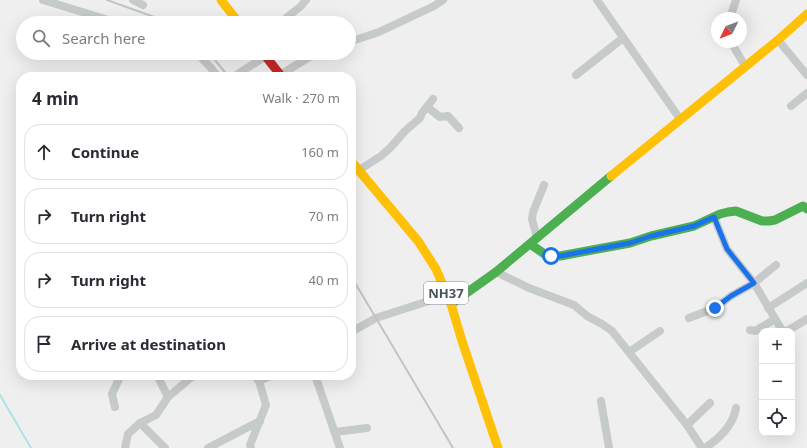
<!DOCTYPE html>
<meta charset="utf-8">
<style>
:root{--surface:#fff;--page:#f7f7f7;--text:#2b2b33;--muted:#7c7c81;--line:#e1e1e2}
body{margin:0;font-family:"Noto Sans",sans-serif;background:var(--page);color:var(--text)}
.controls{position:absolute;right:12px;bottom:12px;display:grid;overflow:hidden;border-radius:8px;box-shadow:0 4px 16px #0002}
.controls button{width:36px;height:36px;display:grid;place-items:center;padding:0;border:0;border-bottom:1px solid var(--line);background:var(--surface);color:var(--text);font:20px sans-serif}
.compass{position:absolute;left:711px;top:12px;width:36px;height:36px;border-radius:50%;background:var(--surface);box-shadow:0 4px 16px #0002;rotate:227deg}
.stop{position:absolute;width:12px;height:12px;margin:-9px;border:3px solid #1a73e8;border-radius:50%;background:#fff}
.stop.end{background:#1a73e8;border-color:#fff;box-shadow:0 1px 4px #0008}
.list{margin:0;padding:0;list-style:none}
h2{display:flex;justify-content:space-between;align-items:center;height:52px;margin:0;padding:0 16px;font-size:17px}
h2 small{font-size:13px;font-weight:400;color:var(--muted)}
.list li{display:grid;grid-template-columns:26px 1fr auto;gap:12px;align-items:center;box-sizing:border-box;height:56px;margin:0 8px 8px;padding:0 8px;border:1px solid var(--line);border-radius:16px}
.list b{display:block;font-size:15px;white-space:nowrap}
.list em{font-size:13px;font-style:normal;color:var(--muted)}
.icon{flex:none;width:22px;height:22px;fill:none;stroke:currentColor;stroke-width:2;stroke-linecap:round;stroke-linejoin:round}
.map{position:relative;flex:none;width:807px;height:448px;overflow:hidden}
.search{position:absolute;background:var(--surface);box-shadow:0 4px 16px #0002;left:16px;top:16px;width:340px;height:44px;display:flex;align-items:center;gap:10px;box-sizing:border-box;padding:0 14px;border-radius:22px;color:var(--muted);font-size:15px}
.panel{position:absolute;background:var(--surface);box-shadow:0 4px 16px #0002;left:16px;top:72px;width:340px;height:308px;border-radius:16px}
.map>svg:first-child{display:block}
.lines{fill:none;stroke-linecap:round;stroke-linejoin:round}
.stream{stroke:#afe2e5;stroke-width:2}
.street{stroke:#c7caca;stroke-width:8}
.fast{stroke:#4caf50;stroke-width:9}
.slow{stroke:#ffc107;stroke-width:9}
.jam{stroke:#c62828;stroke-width:9}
.rail{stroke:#c3c4c5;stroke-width:2}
.route{stroke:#1a73e8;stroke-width:5}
.labels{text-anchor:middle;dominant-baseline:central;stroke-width:3;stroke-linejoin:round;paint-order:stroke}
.shield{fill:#fff;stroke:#80878b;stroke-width:1}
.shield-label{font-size:13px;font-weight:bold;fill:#495459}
</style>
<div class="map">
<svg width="807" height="448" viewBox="0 0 807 448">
<rect width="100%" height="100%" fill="#efefef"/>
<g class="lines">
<!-- stream -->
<path class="stream" d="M0 395 31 448"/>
<!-- street -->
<g class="street">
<path d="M43 0 118 23"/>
<path d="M133 0 143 5"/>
<path d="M597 0 680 119"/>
<path d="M730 18 736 0"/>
<path d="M280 23 301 6 306 0"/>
<path d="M778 40 807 75"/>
<path d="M349 42 379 32 434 6 443 0"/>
<path d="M731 42 745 66"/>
<path d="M197 53 211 68 218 77"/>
<path d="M280 75 311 56 320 53"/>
<path d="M576 75 623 38"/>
<path d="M233 77 266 56"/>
<path d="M791 106 807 93"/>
<path d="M427 107 440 117 448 116 459 128"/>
<path d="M359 170 381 156 391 147 405 131 420 118 422 113 433 99"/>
<path d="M714 217 727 249 754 283 780 327 783 331H787L807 319"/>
<path d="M537 238 532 219 533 212 544 185"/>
<path d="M496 272 529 288 574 305 587 316 602 324 612 331 687 425 702 448"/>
<path d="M768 308 807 283"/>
<path d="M689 318 715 308 731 296 754 283 776 265"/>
<path d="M750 330 755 331 775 319"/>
<path d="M351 332 376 318 447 295"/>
<path d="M629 352 660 331"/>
<path d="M157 375 168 397"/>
<path d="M254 375 259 381 272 375"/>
<path d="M315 375 340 448"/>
<path d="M601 401 609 448"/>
<path d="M115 407 112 394 119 379 117 375"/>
<path d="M140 423 165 448"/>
<path d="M687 425 710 403"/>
<path d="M335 432 367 428"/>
<path d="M125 448 128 434 140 423 156 415 168 397 194 375"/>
<path d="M208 448 260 421"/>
<path d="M251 448 250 445 266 405 259 381"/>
<path d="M705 448C720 438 733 426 736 408"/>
</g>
<!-- fast -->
<g class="fast">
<path d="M530 244 546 255 560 256 630 243 651 236 694 226 720 214 728 212 736 211 762 221H769L775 220 803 206 807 209"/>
<path d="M451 304 496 272 611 176"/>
</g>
<!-- slow -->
<g class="slow">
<path d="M221 0 239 23"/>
<path d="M351 161 418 241 436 269 451 304 462 341 498 448"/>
<path d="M611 176 778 40 807 14"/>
</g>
<!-- jam -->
<path class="jam" d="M263 53 282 77"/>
<!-- rail -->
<g class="rail">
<path d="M107 0 171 23"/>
<path d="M209 53 229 77"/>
<path d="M351 276 453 448"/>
</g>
</g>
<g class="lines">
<!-- route -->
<path class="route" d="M551 256H560L630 243 651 236 694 226 714 217 727 249 754 283 731 296 715 308"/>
</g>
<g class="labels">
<!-- shield labels -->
<rect class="shield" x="424" y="282" width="44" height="22" rx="3"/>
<g class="shield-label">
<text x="446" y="293">NH37</text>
</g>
</g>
</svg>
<div class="controls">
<button>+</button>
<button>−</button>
<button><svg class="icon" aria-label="locate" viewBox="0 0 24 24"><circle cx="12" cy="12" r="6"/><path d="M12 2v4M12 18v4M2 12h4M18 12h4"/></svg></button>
</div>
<svg class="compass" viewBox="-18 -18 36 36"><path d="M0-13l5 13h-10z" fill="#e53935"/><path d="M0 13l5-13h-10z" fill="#7c7c81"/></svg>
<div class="stop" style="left:551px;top:256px"></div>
<div class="stop end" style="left:715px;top:308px"></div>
<div class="search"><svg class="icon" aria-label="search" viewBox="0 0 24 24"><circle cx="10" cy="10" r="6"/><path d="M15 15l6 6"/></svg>Search here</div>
<section class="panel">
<h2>4 min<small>Walk · 270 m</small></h2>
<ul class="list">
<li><svg class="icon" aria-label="ahead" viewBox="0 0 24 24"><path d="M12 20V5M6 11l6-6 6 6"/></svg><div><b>Continue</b></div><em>160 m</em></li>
<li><svg class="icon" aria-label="right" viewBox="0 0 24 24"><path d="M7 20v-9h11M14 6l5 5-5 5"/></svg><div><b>Turn right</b></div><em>70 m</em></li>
<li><svg class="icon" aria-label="right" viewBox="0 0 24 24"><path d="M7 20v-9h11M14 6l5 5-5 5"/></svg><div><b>Turn right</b></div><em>40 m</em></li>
<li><svg class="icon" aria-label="arrive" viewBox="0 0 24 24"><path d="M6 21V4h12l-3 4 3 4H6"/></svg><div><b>Arrive at destination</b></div></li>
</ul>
</section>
</div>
